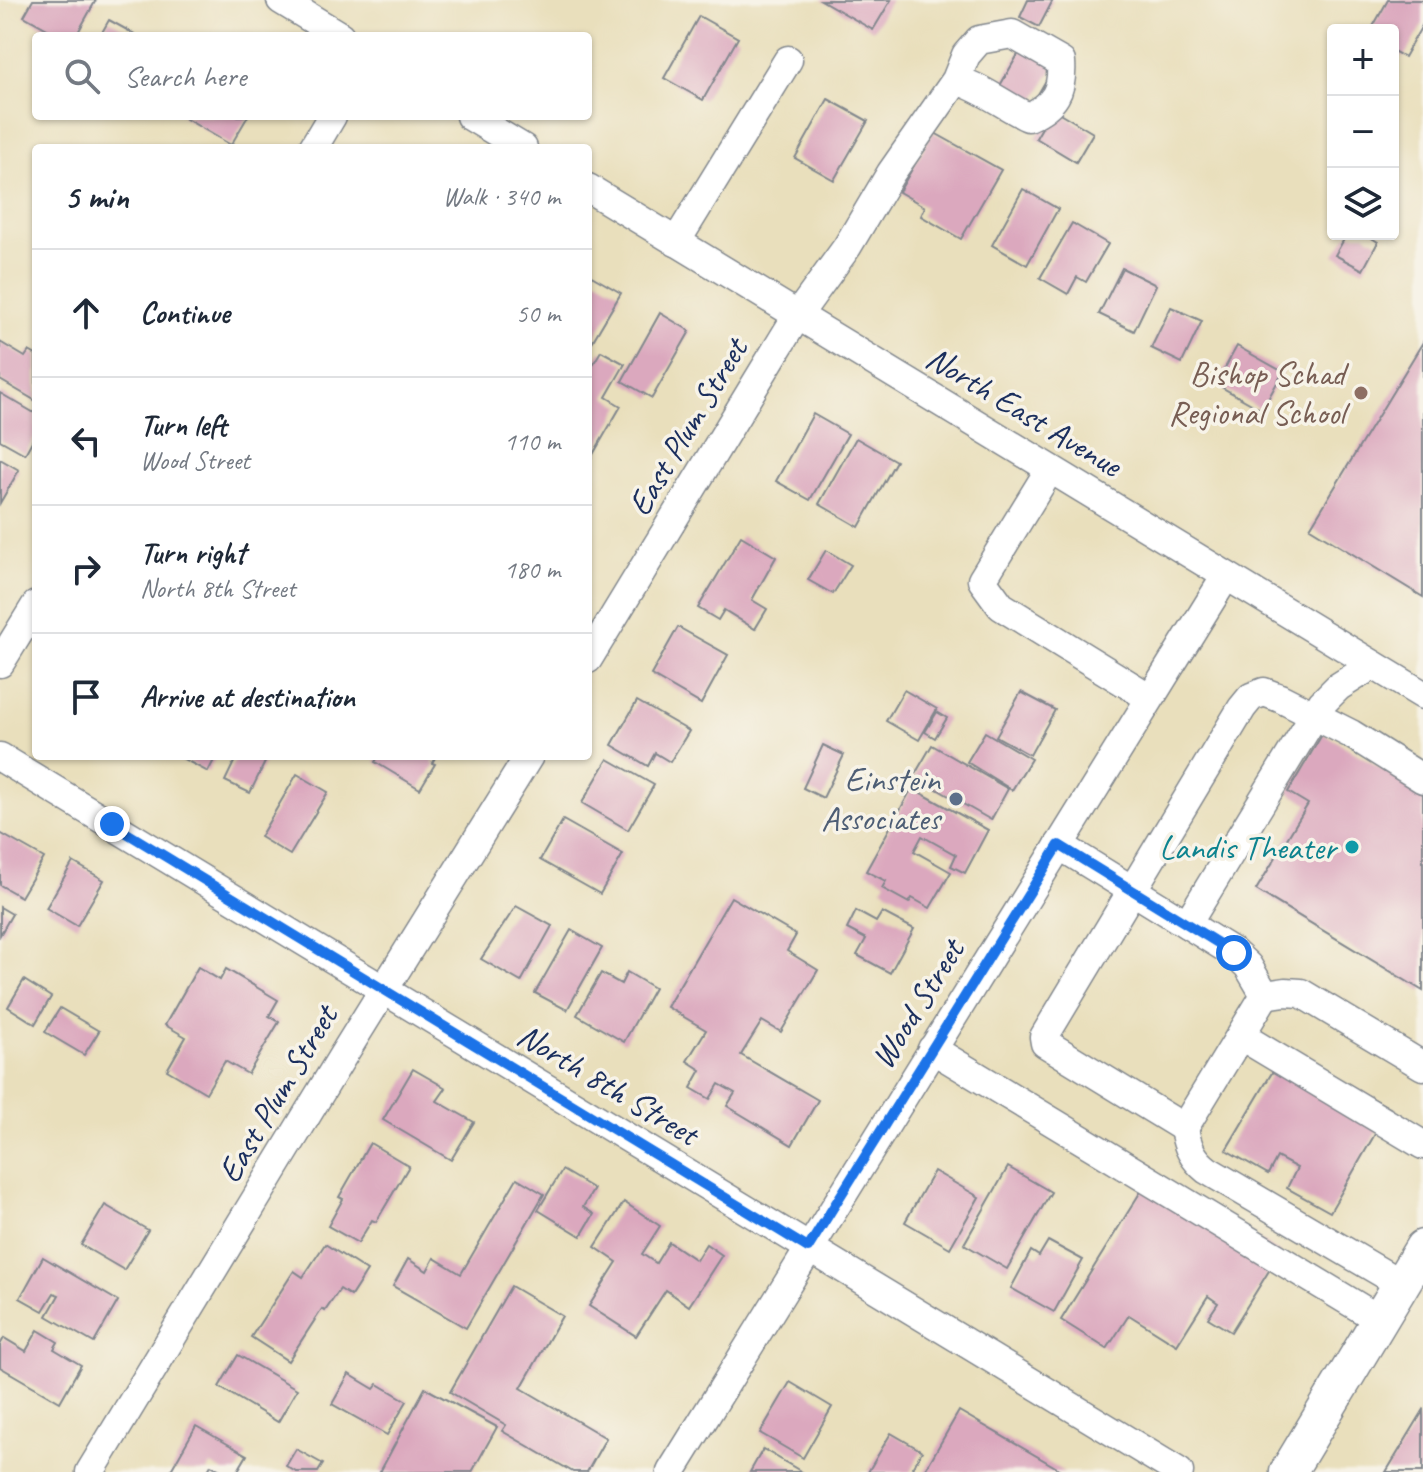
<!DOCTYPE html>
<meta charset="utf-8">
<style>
:root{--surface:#fff;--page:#f2f2f3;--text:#1f2937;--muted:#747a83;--line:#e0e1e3}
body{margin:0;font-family:Caveat,sans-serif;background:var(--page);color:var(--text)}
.controls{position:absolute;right:24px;top:24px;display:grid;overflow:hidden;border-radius:8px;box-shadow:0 2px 6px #0004}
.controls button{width:72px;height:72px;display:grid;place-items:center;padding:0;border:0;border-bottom:2px solid var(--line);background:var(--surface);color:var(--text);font:40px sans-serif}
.stop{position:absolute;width:24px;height:24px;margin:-18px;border:6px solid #1a73e8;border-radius:50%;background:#fff}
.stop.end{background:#1a73e8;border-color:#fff;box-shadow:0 2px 8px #0008}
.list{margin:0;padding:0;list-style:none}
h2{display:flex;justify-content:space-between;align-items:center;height:104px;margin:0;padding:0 32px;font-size:34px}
h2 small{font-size:26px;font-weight:400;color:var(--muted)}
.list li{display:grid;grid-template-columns:52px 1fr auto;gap:24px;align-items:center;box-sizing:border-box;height:128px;padding:0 32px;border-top:2px solid var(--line)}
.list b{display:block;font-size:30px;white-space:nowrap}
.list p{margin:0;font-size:26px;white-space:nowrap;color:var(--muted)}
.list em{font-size:26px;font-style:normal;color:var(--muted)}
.icon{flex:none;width:44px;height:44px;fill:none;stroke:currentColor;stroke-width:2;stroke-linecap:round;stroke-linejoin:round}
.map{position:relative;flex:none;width:1423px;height:1472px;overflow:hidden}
.search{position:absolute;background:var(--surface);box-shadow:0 2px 6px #0004;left:32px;top:32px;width:560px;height:88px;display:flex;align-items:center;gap:20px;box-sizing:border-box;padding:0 28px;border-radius:8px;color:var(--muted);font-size:30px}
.panel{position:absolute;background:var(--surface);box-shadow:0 2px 6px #0004;left:32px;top:144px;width:560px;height:616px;border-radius:8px}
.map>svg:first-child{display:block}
.building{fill:#dba8be}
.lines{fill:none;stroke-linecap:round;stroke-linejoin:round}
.minor-casing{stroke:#82878d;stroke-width:31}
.major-casing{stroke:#82878d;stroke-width:39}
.minor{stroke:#fff;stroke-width:28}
.major{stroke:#fff;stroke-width:36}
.route{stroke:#1a73e8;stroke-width:10}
.education-dot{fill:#8d6e63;stroke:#f7f3e8;stroke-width:3}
.service-dot{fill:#5c6f8a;stroke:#f7f3e8;stroke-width:3}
.culture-dot{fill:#0f9aa8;stroke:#f7f3e8;stroke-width:3}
.labels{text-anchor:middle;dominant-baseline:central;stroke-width:7;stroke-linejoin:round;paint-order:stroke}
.education-label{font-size:34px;fill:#785e54;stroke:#f7f3e8;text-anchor:end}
.street-label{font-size:34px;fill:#1b2f5e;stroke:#f7f3e8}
.service-label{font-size:34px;fill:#4e5e75;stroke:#f7f3e8;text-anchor:end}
.culture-label{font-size:34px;fill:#0d838f;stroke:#f7f3e8;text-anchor:end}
</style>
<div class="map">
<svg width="1423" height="1472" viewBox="0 0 1423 1472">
<rect width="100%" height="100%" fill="#f7f3e8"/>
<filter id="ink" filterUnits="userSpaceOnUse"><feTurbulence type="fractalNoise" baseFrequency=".0125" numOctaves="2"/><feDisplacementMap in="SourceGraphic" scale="16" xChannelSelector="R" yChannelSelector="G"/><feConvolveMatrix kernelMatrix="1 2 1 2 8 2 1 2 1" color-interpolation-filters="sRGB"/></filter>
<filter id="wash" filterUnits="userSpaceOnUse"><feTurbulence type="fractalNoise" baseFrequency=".006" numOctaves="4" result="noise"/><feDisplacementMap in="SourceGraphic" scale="32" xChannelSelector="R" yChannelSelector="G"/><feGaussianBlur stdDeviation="1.8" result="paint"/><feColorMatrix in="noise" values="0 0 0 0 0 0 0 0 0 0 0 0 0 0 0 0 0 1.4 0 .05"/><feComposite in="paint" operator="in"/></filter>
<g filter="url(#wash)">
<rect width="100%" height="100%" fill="#e9dfbc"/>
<g id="blocks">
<!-- building -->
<g class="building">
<path d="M33 0H96L76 36H60L24 16Z"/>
<path d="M821 0H891L873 30Z"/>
<path d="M1028 0H1053L1039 27 1020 17Z"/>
<path d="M1388 0H1423V24L1404 57 1393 51V30H1371Z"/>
<path d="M699 16 738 38 703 100 664 78Z"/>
<path d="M109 20 138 36H100Z"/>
<path d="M1023 46 1055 65 1030 108 998 89Z"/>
<path d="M828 99 868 121 834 180 795 158Z"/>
<path d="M1053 109 1093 133 1076 162 1036 138Z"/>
<path d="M181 116H248L231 145Z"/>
<path d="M933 132 1001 170 961 239 921 216 925 207 899 192Z"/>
<path d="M1023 189 1058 209 1027 265 992 245Z"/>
<path d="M1072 223 1108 244 1086 282 1077 277 1068 294 1040 278Z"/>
<path d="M1347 234H1365L1378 242 1363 270 1335 255Z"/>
<path d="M1122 268 1156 285 1134 331 1099 314Z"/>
<path d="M588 274 621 293 588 349Z"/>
<path d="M1171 307 1202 321 1182 363 1151 348Z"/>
<path d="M660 313 690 331 652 398 622 381Z"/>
<path d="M0 342 25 357 29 351 36 355V401L0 380Z"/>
<path d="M1423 342V597L1310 528Z"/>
<path d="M1237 346 1283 372 1262 410 1216 384Z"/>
<path d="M601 351 625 364 606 397 621 406 588 463V373Z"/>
<path d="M0 393 36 414V434L25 454 0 440Z"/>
<path d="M813 414 848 434 810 500 776 481Z"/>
<path d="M856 438 896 461 859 527 819 504Z"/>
<path d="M0 459 19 470 0 503Z"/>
<path d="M741 536 776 557 752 600 767 609 755 629 724 610 718 620 698 608Z"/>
<path d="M826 550 851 565 833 594 808 580Z"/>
<path d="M678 627 728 655 701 704 651 675Z"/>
<path d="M904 690 937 709 919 740 886 721Z"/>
<path d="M1021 692 1055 710 1030 755 996 736Z"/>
<path d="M637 701 689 731 670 762 655 753 648 766 612 745Z"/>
<path d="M937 712 947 718 935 738 925 732Z"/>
<path d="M985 732 1031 759 1012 790 967 762Z"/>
<path d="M1323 733 1423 794V991L1256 890 1308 804 1288 792Z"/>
<path d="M823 745 844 755 823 798 803 788Z"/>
<path d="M932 745 1008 789 991 820 914 776Z"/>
<path d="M178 756H216L208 772Z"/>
<path d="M237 756H268L250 793 225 781Z"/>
<path d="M379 756H436L432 763 435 764 420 789 375 762Z"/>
<path d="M608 759 654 785 628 830 582 803Z"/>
<path d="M297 774 328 792 290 855 260 837Z"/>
<path d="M912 788 988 830 965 873 951 866 956 855 922 836 914 851 951 872 930 908 912 898 909 903 882 888 886 881 866 871Z"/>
<path d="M563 820 623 854 600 894 540 860Z"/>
<path d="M0 833 44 858 21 897 0 885Z"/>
<path d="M73 862 104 880 77 926 46 908Z"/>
<path d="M731 897 796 935 787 951 818 970 781 1032 762 1021 741 1055 818 1100 792 1145 727 1106 735 1093 719 1084 710 1099 691 1088 701 1070 687 1061 706 1030 667 1007Z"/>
<path d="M516 906 552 926 521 982 481 959Z"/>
<path d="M0 907 12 914 0 935Z"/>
<path d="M856 911 876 922 882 912 914 929 890 973 857 955 866 939 847 929Z"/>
<path d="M571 930 602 948 567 1010 535 993Z"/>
<path d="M198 967 220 980 226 969 278 1000 269 1016 279 1022 248 1074 225 1061 206 1093 167 1070 186 1037 165 1025Z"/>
<path d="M627 972 654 988 624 1042 577 1015 601 973 621 984Z"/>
<path d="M24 980 51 997 35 1024 8 1007Z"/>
<path d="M60 1008 99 1031 84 1055 45 1032Z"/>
<path d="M413 1069 446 1088 437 1101 474 1122 451 1160 383 1120Z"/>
<path d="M1273 1071 1350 1097 1355 1088 1390 1108 1330 1212 1287 1188 1297 1168 1277 1157 1268 1174 1226 1150Z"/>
<path d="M370 1143 409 1166 376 1222 372 1220 358 1243 328 1226 343 1199 339 1197Z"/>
<path d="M1008 1167 1051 1192 1007 1269 964 1244Z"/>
<path d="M562 1170 594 1189 583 1207 594 1214 581 1236 538 1210Z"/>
<path d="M934 1171 979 1197 950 1248 905 1222Z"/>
<path d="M1151 1175 1280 1253 1231 1332 1208 1318 1218 1303 1208 1296 1177 1345 1129 1315 1107 1349 1061 1320Z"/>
<path d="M517 1178 544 1194 466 1328 393 1286 408 1259 427 1271 434 1258 461 1274Z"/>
<path d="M624 1202 660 1226 642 1254 656 1263 669 1242 696 1260 706 1244 722 1255 689 1306 666 1290 636 1336 589 1306 617 1262 595 1247Z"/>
<path d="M105 1205 148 1230 124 1270 81 1245Z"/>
<path d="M1048 1241 1083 1260 1054 1312 1011 1288 1031 1251 1039 1256Z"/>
<path d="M325 1244 367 1271 351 1296 340 1289 325 1311 322 1309 288 1361 251 1337 294 1271 303 1277Z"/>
<path d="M43 1257 118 1301 94 1343 47 1316 59 1295 54 1293 43 1311 20 1298Z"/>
<path d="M511 1286 562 1316 521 1388 606 1438 587 1472H573L502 1431 506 1425 450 1392Z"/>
<path d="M38 1330 58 1342 54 1349 81 1365 60 1402 0 1367V1345L4 1338 26 1351Z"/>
<path d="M238 1355 297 1389 278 1422 219 1387Z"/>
<path d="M349 1374 374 1389 378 1384 407 1401 387 1435 332 1404Z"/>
<path d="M790 1382 832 1407 803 1458 760 1433Z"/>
<path d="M425 1388 497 1427 472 1472H380Z"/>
<path d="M959 1411 1064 1472H924Z"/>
<path d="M1423 1411V1472H1386Z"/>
<path d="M196 1426 247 1455 237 1472H224L211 1465 207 1472 171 1470Z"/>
<path d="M891 1433 922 1451 910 1472H868Z"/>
<path d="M296 1449 323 1464 318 1472H296L286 1466Z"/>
<path d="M763 1449 802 1472H750Z"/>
</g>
</g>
</g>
<g filter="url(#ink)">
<use href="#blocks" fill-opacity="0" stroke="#82878d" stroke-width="2"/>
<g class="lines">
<defs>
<g id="minor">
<path d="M281 0 340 36"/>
<path d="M470 116 523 148"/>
<path d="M313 148 332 116"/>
<path d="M588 188 1423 695"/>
<path d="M676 242 788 60"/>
<path d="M1050 469 982 580 1001 606 1150 698"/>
<path d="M588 659 797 316 847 247 891 173 956 80C983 88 1003 105 1028 117 1055 105 1063 91 1061 62L1012 34 979 40 966 55 956 80"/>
<path d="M0 663 36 605"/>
<path d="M0 757 1179 1472"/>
<path d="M1059 845 1234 953 1248 966 1265 995 1184 1128 1045 1043 1044 1037 1242 708 1251 697 1264 692 1280 698 1351 734 1423 779"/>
<path d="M1187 924 1322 703 1338 687 1373 665"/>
<path d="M1265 995 1285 992 1301 993 1423 1066"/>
<path d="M1241 1036 1423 1145"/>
<path d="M932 1049 1380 1320"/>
<path d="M1184 1128C1187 1147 1193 1159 1207 1170L1401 1284"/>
<path d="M90 1472 342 1057 529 756"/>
<path d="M671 1472 1226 576"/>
</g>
<path id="major" d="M1288 1472 1423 1248"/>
</defs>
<!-- minor casing -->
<use href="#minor" class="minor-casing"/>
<!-- major casing -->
<use href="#major" class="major-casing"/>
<!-- minor -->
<use href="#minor" class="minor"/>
<!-- major -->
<use href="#major" class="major"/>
</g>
</g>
<g class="lines" filter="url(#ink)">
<!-- route -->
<path class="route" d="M112 824 808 1248 1059 845 1234 953"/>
</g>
<!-- markers -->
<circle class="education-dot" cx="1361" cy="393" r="8"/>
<circle class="service-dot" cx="956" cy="799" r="8"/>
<circle class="culture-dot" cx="1352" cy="847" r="8"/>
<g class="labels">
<!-- education labels -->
<g class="education-label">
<text x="1345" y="373">Bishop Schad<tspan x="1345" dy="39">Regional School</tspan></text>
</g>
<!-- street labels -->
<g class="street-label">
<text transform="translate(1024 411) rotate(31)">North East Avenue</text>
<text transform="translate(687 427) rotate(-59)">East Plum Street</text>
<text transform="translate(917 1004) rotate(-58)">Wood Street</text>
<text transform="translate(608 1084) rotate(31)">North 8th Street</text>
<text transform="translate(277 1094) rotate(-59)">East Plum Street</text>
</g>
<!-- service labels -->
<g class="service-label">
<text x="940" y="779">Einstein<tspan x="940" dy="39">Associates</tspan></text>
</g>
<!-- culture labels -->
<g class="culture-label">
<text x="1336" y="847">Landis Theater</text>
</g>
</g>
</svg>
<div class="controls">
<button>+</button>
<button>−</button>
<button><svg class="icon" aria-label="layers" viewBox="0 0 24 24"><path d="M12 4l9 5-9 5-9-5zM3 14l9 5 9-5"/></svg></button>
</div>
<div class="stop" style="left:1234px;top:953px"></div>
<div class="stop end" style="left:112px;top:824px"></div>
<div class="search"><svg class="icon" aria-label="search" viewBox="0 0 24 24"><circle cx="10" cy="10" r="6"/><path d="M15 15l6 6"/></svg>Search here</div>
<section class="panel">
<h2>5 min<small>Walk · 340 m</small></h2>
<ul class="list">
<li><svg class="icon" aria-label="ahead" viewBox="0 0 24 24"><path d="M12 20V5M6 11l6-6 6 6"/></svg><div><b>Continue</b></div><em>50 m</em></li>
<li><svg class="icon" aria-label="left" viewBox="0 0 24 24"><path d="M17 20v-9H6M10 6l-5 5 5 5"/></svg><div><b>Turn left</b><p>Wood Street</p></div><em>110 m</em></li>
<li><svg class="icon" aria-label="right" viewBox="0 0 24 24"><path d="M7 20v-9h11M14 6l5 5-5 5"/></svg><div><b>Turn right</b><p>North 8th Street</p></div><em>180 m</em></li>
<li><svg class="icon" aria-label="arrive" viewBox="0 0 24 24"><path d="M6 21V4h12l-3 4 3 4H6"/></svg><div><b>Arrive at destination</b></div></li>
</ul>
</section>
</div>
